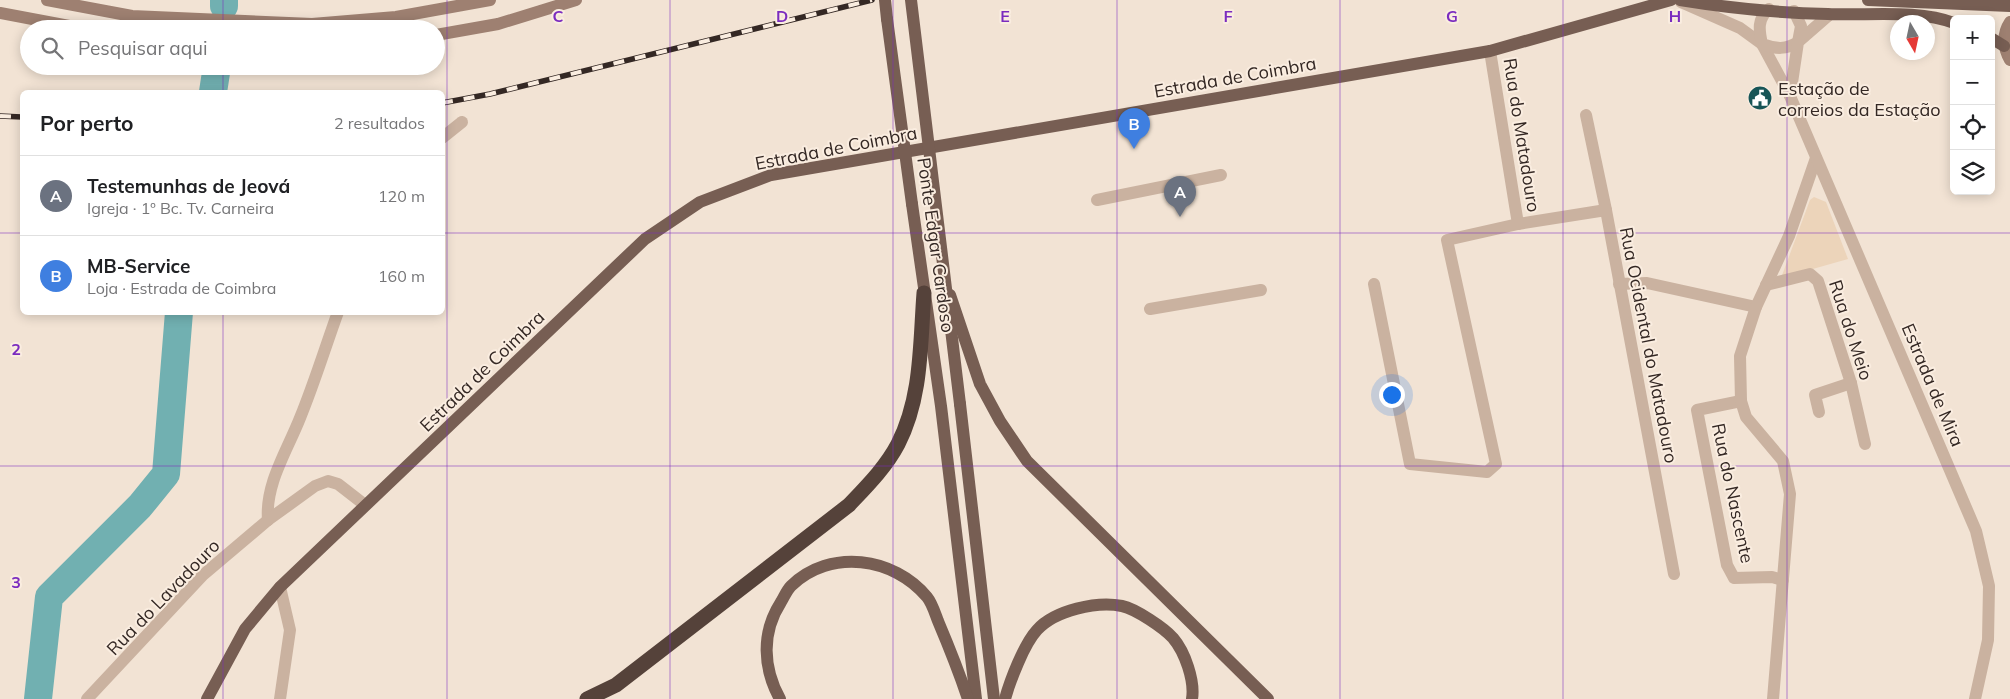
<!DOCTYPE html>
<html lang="pt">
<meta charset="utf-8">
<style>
:root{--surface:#fff;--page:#f2f2f2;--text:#202124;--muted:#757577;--line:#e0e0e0;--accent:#2563eb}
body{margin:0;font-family:Mulish,sans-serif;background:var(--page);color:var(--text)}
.controls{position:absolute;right:15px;top:15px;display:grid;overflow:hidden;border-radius:8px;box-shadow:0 2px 12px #0003}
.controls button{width:45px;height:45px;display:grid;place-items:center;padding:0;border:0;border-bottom:1px solid var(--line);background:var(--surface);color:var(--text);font:25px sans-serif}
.compass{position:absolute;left:1890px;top:15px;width:45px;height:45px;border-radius:50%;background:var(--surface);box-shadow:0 2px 12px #0003;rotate:171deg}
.you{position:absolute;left:1391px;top:394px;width:18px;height:18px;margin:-12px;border:4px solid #fff;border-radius:50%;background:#1a73e8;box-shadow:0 0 0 8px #1a73e833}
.badge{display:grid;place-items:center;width:32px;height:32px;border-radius:50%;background:var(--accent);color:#fff;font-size:16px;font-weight:700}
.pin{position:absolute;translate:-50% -41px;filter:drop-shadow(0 1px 2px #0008)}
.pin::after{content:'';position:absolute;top:26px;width:18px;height:15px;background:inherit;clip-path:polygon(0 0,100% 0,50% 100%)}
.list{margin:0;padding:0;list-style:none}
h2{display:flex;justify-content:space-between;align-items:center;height:65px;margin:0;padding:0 20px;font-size:21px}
h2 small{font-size:16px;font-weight:400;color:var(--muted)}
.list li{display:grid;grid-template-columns:32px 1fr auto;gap:15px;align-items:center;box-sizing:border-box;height:80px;padding:0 20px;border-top:1px solid var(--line)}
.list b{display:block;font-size:19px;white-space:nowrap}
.list p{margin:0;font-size:16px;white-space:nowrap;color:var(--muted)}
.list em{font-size:16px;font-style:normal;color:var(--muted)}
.icon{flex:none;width:28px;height:28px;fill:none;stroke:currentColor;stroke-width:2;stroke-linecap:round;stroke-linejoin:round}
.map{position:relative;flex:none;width:2010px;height:699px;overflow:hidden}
.search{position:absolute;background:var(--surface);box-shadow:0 2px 12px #0003;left:20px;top:20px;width:425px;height:55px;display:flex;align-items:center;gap:12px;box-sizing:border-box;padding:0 18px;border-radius:28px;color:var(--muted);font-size:19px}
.panel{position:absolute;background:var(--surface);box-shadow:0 2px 12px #0003;left:20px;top:90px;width:425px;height:225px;border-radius:8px}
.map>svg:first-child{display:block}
.plaza{fill:#ecd4ba}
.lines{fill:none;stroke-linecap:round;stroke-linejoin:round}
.river{stroke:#71b0b1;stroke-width:28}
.minor{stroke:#cab2a0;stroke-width:12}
.tertiary{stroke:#cab2a0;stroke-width:12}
.secondary{stroke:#9e8071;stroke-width:12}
.primary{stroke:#775e53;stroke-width:12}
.motorway{stroke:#55423a;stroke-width:15}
.rail-casing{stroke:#342824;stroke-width:5.5}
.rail{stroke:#faede0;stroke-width:4;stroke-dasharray:11;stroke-linecap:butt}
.primary-bridge{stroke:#775e53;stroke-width:12}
.grid{fill:none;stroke:#7b2cbf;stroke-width:1;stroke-opacity:0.55}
.labels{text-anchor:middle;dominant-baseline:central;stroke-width:4;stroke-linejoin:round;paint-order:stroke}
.street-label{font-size:18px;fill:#342824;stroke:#faede0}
.poi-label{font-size:18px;fill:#342824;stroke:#faede0;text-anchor:start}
.grid-label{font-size:16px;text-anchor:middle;font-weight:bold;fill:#7b2cbf;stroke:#faede0;stroke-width:4;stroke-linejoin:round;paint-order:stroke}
</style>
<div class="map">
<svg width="2010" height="699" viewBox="0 0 2010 699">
<rect width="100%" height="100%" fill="#f2e3d4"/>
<!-- plaza -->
<path class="plaza" d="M1814 197 1826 202 1848 259 1781 278 1810 200Z"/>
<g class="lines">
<!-- river -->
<g class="river">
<path d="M224 0V6"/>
<path d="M213 92 217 66"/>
<path d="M38 699 49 597 140 506 166 474 179 312"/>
</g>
<!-- minor -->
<g class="minor">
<path d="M1490 51 1518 224"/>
<path d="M1586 115 1606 210"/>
<path d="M442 138 462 122"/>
<path d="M1097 200 1221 175"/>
<path d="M1374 284 1410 464 1487 472 1496 464 1447 240 1518 224 1606 210 1674 574"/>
<path d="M1619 284 1647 283 1756 307"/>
<path d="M1766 285 1810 274 1818 281 1851 383 1865 444"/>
<path d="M1150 309 1261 290"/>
<path d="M1741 401 1697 410 1727 565 1734 578 1772 577 1783 580"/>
<path d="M1819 412 1815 395 1851 383"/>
<path d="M268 520C265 484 287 451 300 418 314 384 325 348 338 312"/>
<path d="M280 587 290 630 280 699"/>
<path d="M87 699 203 575 268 520 315 486 328 481 338 484 365 505"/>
<path d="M1773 699 1790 494 1783 461 1746 417 1741 401 1740 356 1756 307 1789 236 1816 158"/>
</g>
<!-- tertiary -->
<g class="tertiary">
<path d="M1681 2 1740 28 1762 44 1790 96 1976 531 1989 586 1988 640 1975 699"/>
<path d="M1769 9C1757 19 1759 30 1762 44 1776 49 1786 50 1798 42L1801 26 1794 11"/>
<path d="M1790 96 1798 42 1829 15"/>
</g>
<!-- secondary -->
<g class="secondary">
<path d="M47 0 132 16 312 24 396 17 490 0"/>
<path d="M0 13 85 29"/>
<path d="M2010 22C2002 34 2003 48 2010 60"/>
<path d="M436 35 498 24 576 0"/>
</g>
<!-- primary -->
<g class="primary">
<path d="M885 0 887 19"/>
<path d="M1680 0C1729 8 1779 13 1828 14 1866 16 1918 9 1954 23"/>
<path d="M1868 0 2010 6"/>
<path d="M1991 38 2004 46"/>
<path d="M912 204 941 406 976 699"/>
<path d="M950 295 980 384 1000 421 1027 461 1268 699"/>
<path d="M960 404 994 699"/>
<path d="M207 699 245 629 280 587 645 239 700 202 771 175 1490 51 1671 0"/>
<path d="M780 699C763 668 761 633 781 602 784 597 787 590 791 586 830 548 894 557 927 597 932 603 935 613 938 621 949 647 959 672 968 699"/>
<path d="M1005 699C1010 681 1024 644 1037 630 1055 610 1097 601 1122 606 1136 609 1164 628 1173 638 1185 652 1195 681 1192 699"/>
</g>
<!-- motorway -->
<path class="motorway" d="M587 699 616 685 849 505C867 486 886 467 898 444 922 397 920 345 924 293"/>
<defs>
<g id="rail">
<path d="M442 103 490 94 872 0"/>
<path d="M0 116 22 117"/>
</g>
</defs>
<!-- rail casing -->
<use href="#rail" class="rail-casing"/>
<!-- rail -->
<use href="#rail" class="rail"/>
<!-- primary-bridge -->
<g class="primary-bridge">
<path d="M911 0 960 404"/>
<path d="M887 19 912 204"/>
</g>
</g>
<!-- grid -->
<path class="grid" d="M223 0V29M447 0V699M670 0V699M893 0V699M1117 0V699M1340 0V699M1563 0V699M1787 0V699M223 66V92M0 233H22M442 233H2010M223 312V699M0 466H2010"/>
<!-- icons -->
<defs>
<symbol id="civic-disc" viewBox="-11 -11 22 22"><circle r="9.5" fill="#175557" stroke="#faede0"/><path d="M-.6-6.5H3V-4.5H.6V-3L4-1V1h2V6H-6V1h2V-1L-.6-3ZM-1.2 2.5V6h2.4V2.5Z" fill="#fff"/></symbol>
</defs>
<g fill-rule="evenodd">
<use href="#civic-disc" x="1746" y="84" width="28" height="28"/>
</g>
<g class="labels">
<!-- street labels -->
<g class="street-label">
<text transform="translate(1235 77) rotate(-10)">Estrada de Coimbra</text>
<text transform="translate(1522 135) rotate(81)">Rua do Matadouro</text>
<text transform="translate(836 148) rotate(-11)">Estrada de Coimbra</text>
<text transform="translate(936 245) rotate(82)">Ponte Edgar Cardoso</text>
<text transform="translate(1851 330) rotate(72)">Rua do Meio</text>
<text transform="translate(1649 345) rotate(79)">Rua Ocidental do Matadouro</text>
<text transform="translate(482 371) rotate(-44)">Estrada de Coimbra</text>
<text transform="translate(1933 385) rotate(67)">Estrada de Mira</text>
<text transform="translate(1733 493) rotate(78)">Rua do Nascente</text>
<text transform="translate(163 597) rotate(-46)">Rua do Lavadouro</text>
</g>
<!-- poi labels -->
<g class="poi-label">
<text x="1778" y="88">Estação de<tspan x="1778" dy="21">correios da Estação</tspan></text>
</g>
</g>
<g class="grid-label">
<text x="558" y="22">C</text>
<text x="782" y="22">D</text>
<text x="1005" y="22">E</text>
<text x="1228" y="22">F</text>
<text x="1452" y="22">G</text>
<text x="1675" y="22">H</text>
<text x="16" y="355">2</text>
<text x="16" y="588">3</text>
</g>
</svg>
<div class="controls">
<button>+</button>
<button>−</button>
<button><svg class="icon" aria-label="locate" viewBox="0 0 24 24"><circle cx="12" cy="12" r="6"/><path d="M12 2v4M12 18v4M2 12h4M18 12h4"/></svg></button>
<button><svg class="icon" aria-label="layers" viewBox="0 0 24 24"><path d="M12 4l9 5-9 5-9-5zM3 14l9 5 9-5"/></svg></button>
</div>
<svg class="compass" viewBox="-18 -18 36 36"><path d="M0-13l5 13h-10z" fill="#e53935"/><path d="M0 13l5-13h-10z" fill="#757577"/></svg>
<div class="you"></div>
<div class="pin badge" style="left:1180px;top:217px;background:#6b7280">A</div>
<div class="pin badge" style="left:1134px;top:149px;background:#3f7fe0">B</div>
<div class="search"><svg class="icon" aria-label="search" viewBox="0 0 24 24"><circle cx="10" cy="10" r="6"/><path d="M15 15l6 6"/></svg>Pesquisar aqui</div>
<section class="panel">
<h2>Por perto<small>2 resultados</small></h2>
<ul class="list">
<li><span class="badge" style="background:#6b7280">A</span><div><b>Testemunhas de Jeová</b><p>Igreja · 1º Bc. Tv. Carneira</p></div><em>120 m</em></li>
<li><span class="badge" style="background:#3f7fe0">B</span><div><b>MB-Service</b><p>Loja · Estrada de Coimbra</p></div><em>160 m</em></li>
</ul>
</section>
</div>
